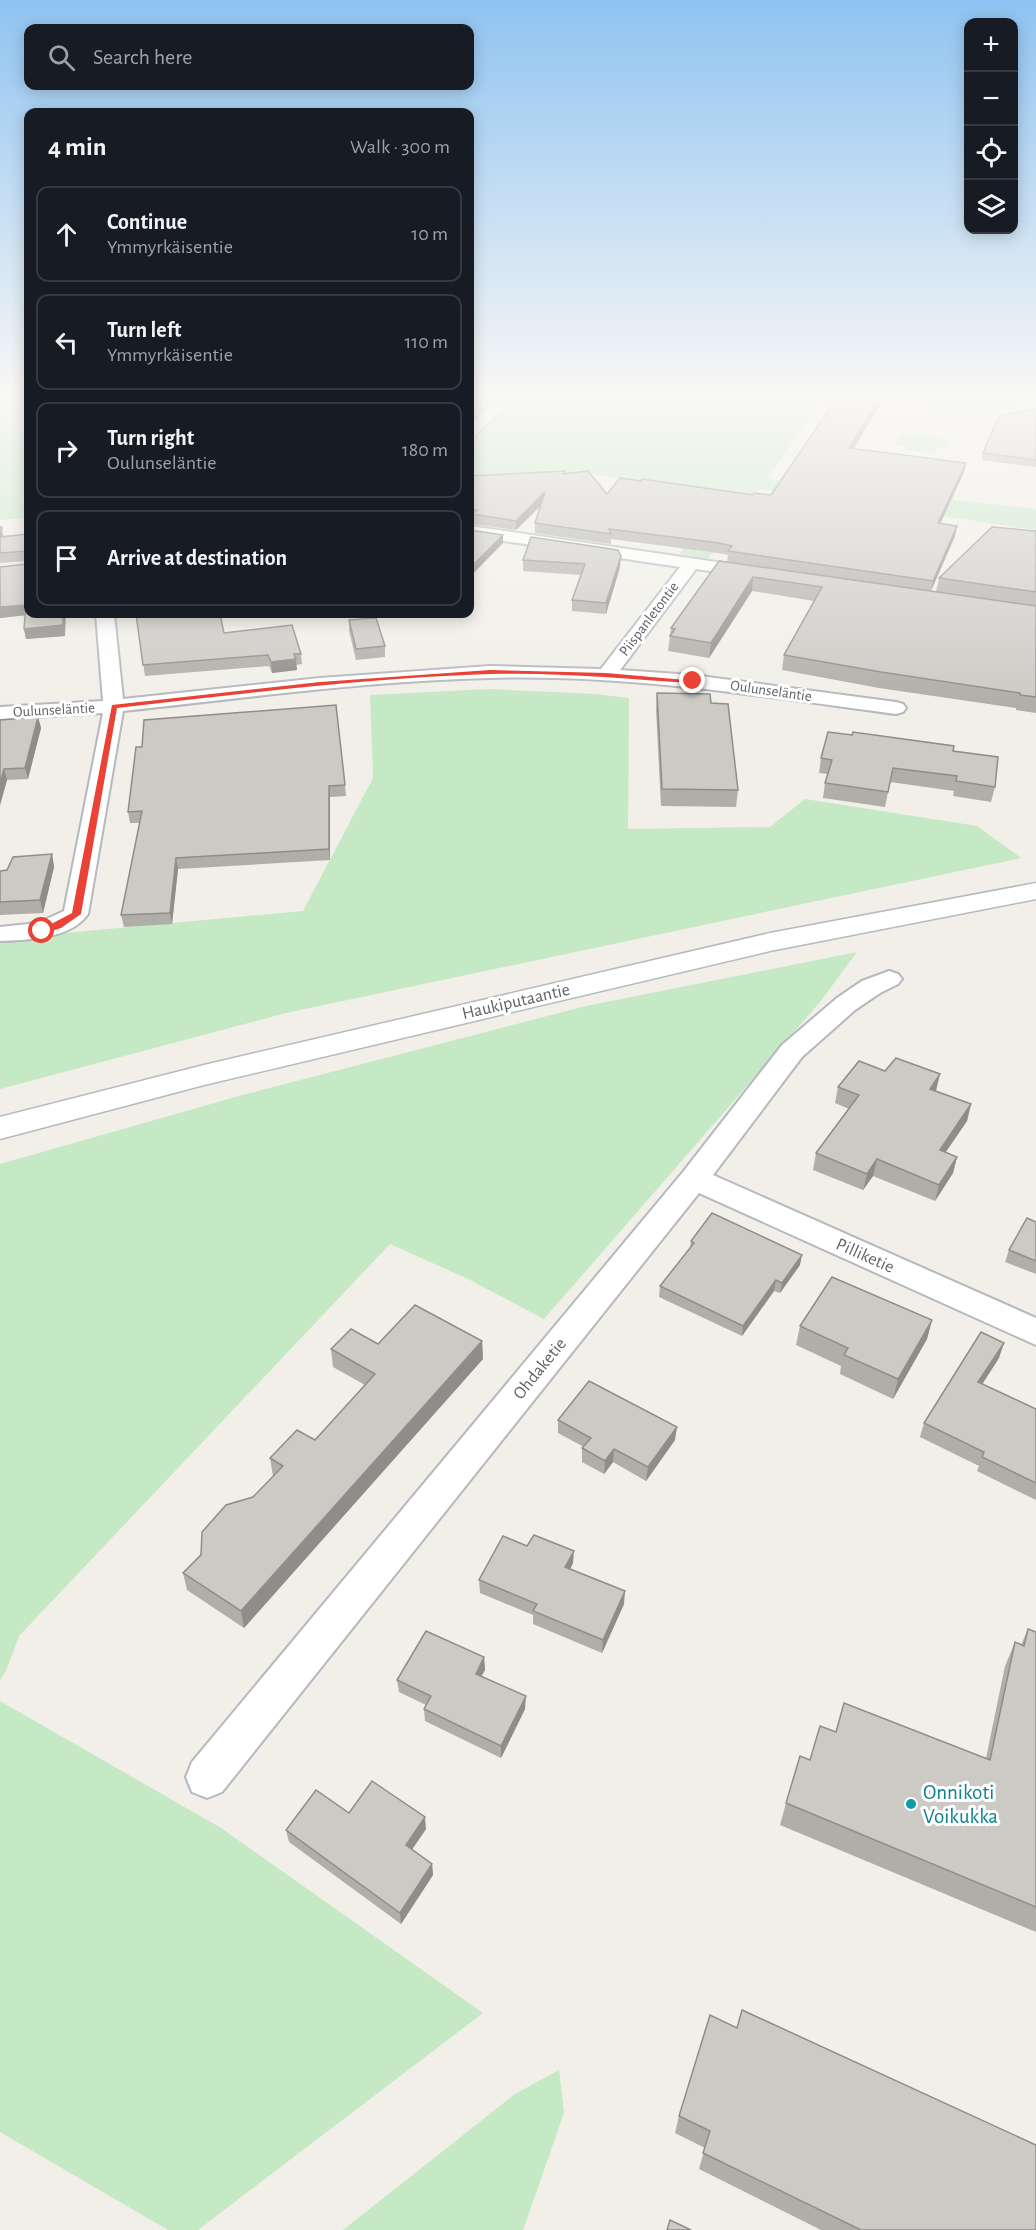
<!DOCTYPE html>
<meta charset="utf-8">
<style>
:root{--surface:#171b24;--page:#242831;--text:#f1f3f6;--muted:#9ea1a6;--line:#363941}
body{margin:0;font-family:"Alegreya Sans",sans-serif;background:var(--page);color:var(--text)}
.controls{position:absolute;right:18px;top:18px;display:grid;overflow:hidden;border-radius:12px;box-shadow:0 3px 15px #0003}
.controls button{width:54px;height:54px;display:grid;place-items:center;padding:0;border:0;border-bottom:2px solid var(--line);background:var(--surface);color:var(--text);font:30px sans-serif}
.stop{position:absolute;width:18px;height:18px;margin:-14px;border:4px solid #ea4335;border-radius:50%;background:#fff}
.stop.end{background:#ea4335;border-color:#fff;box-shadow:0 2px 6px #0008}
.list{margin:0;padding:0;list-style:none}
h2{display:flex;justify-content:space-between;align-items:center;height:78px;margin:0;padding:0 24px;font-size:26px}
h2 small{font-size:20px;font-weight:400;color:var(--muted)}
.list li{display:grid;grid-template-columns:39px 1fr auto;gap:18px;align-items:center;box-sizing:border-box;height:96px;margin:0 12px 12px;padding:0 12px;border:2px solid var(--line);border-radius:12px}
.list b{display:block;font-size:22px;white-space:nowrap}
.list p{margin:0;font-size:20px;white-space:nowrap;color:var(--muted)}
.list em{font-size:20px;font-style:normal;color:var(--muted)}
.icon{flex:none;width:33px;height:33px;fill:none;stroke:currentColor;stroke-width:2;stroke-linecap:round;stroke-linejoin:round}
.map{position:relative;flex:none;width:1036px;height:2230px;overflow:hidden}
.search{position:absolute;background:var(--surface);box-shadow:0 3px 15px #0003;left:24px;top:24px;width:450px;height:66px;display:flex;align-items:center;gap:15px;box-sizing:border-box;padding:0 21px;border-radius:12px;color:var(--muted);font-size:22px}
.panel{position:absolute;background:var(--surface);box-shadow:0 3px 15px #0003;left:24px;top:108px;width:450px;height:510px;border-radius:12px}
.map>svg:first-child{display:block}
.green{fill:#c5e8c5}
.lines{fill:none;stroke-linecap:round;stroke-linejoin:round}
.minor-casing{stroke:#b5b8bc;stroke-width:4}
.secondary-casing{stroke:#b6babf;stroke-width:3}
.minor{fill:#fff;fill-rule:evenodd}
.secondary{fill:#fff;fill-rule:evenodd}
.wall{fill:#afaea9}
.shaded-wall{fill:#8f8d8a}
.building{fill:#cccac5;stroke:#8f8d8a;stroke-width:1.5}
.route{fill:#ea4335}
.culture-dot{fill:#0f9aa8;stroke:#fff;stroke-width:2}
.labels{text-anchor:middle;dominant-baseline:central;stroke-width:6;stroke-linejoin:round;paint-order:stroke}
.far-street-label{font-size:15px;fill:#5f6368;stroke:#fff}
.street-label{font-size:18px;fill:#5f6368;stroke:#fff}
.near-culture-label{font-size:21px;fill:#0d838f;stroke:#fff;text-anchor:start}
</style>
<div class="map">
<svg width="1036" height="2230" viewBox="0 0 1036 2230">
<rect width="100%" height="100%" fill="#f1efe8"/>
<!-- green -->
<g class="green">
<path d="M0 392H28V518L0 520Z"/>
<path d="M470 392H829L766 479 1036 509V530L760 489 708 559 680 554 726 491 580 473 470 479Z"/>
<path d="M908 392H1036V403L981 416 936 414Z"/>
<path d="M915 434 939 438 950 443 932 453 904 450V446H895L900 435Z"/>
<path d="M489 689 596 694 629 698 628 829 770 827 805 799 977 826 1021 858 286 1013 0 1089V939L303 911 373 778 370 695Z"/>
<path d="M857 952 820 1002 544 1319 468 1279 390 1244 19 1636 6 1671 0 1680V1164L239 1096 586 1006Z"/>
<path d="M0 1701 221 1828 483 2013 198 2230H168L0 2132Z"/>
<path d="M559 2070 564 2113 523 2230H343L515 2094Z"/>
</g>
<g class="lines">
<defs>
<g id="minor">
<path d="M495 405 502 409 500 412 475 435 470 436V425L490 406Z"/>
<path d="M470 526 758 568 761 572 758 576 752 577 696 569 620 670 693 675 896 702 903 704 906 708 903 712 896 714C761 696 626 674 489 678 367 681 245 698 123 711L88 914C71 939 27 940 0 941V927L38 923 64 911 103 713 0 719V707L103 701 96 614H114L123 699 320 678 490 666 601 669 680 567 470 536Z"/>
<path d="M889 971 898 974 902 979 898 984 880 993 855 1010 802 1057 713 1175 1036 1318V1345L699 1193 222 1792 207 1798 192 1792 186 1777 192 1762 683 1172 782 1045 837 998 862 981Z"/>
</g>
<path id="secondary" d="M1036 883V899L770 951 204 1085 0 1139V1117L204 1065 770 933Z"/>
</defs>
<!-- minor casing -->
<use href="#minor" class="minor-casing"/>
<!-- secondary casing -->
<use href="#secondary" class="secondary-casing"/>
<!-- minor -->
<use href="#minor" class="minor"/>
<!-- secondary -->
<use href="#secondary" class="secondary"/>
</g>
<!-- wall -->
<g class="wall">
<path d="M841 392H888L853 449 964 472 940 523 955 536 931 591 936 592 939 578 1036 531V713L1016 710V708L879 688 782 670 784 655 814 601 752 591 709 658 668 651 671 628 727 561 728 555 718 553 611 539V544L535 533V523L541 506 516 530 473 524V519H470V476L565 471V474L607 494 771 495Z"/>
<path d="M1036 409V467L982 460 983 453Z"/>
<path d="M0 527 4 536 28 534 65 636 26 639 24 629 25 615 0 618V567L27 564 28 561 0 563Z"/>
<path d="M523 560 620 567 606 614 572 611V600L581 575 523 571Z"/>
<path d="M136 614 224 633 301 654 302 664 296 665 297 670 272 673 269 666 145 676Z"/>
<path d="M349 620 385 646V657L356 660 349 631Z"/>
<path d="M657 693 711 703 738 790 736 807 661 806 656 709Z"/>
<path d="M38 717 41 728 28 779 7 780 0 805V720Z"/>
<path d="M136 747 345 785 346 796 330 797V860L178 869 172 924 124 927 121 915 140 823H130L128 812Z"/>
<path d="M953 751 995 787 991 802 953 796 954 791 890 782 885 807 823 798 825 783 828 774 819 773 821 758Z"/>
<path d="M52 854 54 867 43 913 0 915V871L7 870Z"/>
<path d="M838 1087 936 1091 971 1104 967 1121 946 1152 957 1157 953 1173 935 1201 873 1176 863 1190 813 1170 816 1153 849 1109 835 1103Z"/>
<path d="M1036 1222V1274L1005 1262 1009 1250Z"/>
<path d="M691 1241 800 1265 780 1293 774 1291 742 1336 659 1297 660 1286 690 1249Z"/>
<path d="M932 1320 927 1339 893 1399 840 1374 841 1366 796 1345 800 1326Z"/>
<path d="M482 1341 483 1359 244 1628 187 1590 183 1573 273 1476 270 1458 315 1440 365 1385 333 1367 331 1349 378 1344Z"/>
<path d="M999 1358 982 1384 1036 1409V1500L977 1471 979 1466 920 1437 924 1423Z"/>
<path d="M558 1420 675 1440 646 1481 613 1462 604 1474 582 1462V1448L584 1447 558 1433Z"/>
<path d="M573 1563 570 1569 624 1604 602 1653 533 1624V1615L480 1593 479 1580Z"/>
<path d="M1028 1629 1036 1632V1932L780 1825 786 1803 810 1760 836 1732 986 1758 1005 1666 1015 1642 1021 1645Z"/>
<path d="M484 1657 485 1670 481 1676 525 1709 501 1758 425 1721 424 1709 426 1705 399 1692 397 1680Z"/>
<path d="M349 1813 426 1829 412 1849 432 1864 433 1875 401 1924 289 1842 286 1830Z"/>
<path d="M742 2010 1036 2230H821L699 2169 705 2148 675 2133 679 2116 737 2028Z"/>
</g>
<!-- shaded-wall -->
<g class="shaded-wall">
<path d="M884 392H888L848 458 849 448Z"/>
<path d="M966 463 964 472 936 533 938 523Z"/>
<path d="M545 492V501L516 530V521Z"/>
<path d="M957 526 955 536 931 591 933 581Z"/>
<path d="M503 535V543L470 577V568Z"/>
<path d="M621 556 620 567 606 614V603Z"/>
<path d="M753 577 752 591 709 658 711 643Z"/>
<path d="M26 605 28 615 0 618V607Z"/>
<path d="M63 614H66L65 636 26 639 24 629Z"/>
<path d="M296 659 297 670 272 673 271 662Z"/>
<path d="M38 717 41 728 28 779 25 768Z"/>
<path d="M4 769 7 780 0 805V784Z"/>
<path d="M329 786 330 797V860L329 849Z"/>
<path d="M52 854 54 867 43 913 40 900Z"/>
<path d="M176 858 178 869 172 924 170 913Z"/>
<path d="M940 1074 936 1091 926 1105 930 1089Z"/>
<path d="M971 1104 967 1121 936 1166 940 1150Z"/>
<path d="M957 1157 953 1173 935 1201 939 1185Z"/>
<path d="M877 1159 873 1176 863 1190 867 1174Z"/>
<path d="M802 1255 800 1265 780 1293 782 1283Z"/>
<path d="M776 1280 774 1291 742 1336 743 1326Z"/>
<path d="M932 1320 927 1339 893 1399 898 1379Z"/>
<path d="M482 1341 483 1359 244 1628 241 1611Z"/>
<path d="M1004 1343 999 1358 974 1397 978 1382Z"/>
<path d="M677 1427 675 1440 646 1481 648 1467Z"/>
<path d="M614 1449 613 1462 604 1474 605 1461Z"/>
<path d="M574 1551 573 1563 565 1580V1567Z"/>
<path d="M625 1591 624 1604 602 1653 603 1640Z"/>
<path d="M484 1657 485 1670 476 1686V1674Z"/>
<path d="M526 1696 525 1709 501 1758V1746Z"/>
<path d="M425 1817 426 1829 407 1857 406 1845Z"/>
<path d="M432 1864 433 1875 401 1924 400 1913Z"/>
</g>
<!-- building -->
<g class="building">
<path d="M841 392H884L849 448 966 463 938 523 957 526 933 581 728 551 732 546 719 543 609 529 611 534 535 523 545 492 516 521 472 514 477 510 470 509V476L565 471 563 474 588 471 607 494 620 478 641 481 642 479 753 495 754 493 771 495Z"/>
<path d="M1036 409V460L983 453 999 416Z"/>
<path d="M0 527H2L1 537 28 534V614H63V625L24 629 26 605 0 607V567L27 564 28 553 26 551 0 553Z"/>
<path d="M992 527 1036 531V592L939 578Z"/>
<path d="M470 530 503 535 470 568Z"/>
<path d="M531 537 618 550 621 556 606 603 572 600 585 564 523 560Z"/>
<path d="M719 561 1036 606V697L1020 695V693L881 672 784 655 822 587 753 577 711 643 670 636 675 629 671 628Z"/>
<path d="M136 614H220L224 633 292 625 301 654H294L296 659 271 662 268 655 143 665Z"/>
<path d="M376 618 385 646 356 649 349 620Z"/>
<path d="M657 693 710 694 711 703 728 704 738 790 662 789Z"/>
<path d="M336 705 345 785 329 786V849L176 858 170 913 121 915 142 811 128 812 136 747H142L144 720Z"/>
<path d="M38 717 25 768 4 769 0 784V720Z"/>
<path d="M828 732 852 735 853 732 954 746 953 751 998 757 995 787 956 781 957 776 893 768 888 792 825 783 832 760 821 758Z"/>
<path d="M52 854 40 900 0 902V871L7 870 13 857Z"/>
<path d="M896 1058 940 1074 930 1089 971 1104 940 1150 957 1157 939 1185 877 1159 867 1174 816 1153 859 1095 838 1087 859 1061 885 1071Z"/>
<path d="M712 1213 802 1255 782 1283 776 1280 743 1326 660 1286 694 1243 691 1241Z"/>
<path d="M1027 1218 1036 1222V1261L1009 1250Z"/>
<path d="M832 1277 932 1320 898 1379 844 1355 848 1348 800 1326Z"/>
<path d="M415 1305 482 1341 241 1611 183 1573 201 1555 202 1532 226 1505 253 1497 283 1466 270 1458 297 1430 315 1440 375 1374 331 1349 351 1329 378 1344Z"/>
<path d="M981 1332 1004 1343 978 1382 1036 1409V1483L982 1457 984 1452 924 1423Z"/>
<path d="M589 1381 677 1427 648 1467 614 1449 605 1461 582 1448 591 1438 558 1420Z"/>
<path d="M534 1535 574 1551 565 1567 625 1591 603 1640 533 1611 537 1604 479 1580 503 1536 527 1546Z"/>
<path d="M1028 1629 1036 1632V1907L786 1803 800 1756 810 1760 820 1726 836 1732 844 1703 990 1760 1015 1642 1024 1646Z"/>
<path d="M426 1631 484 1657 476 1674 526 1696 501 1746 424 1709 431 1696 397 1680Z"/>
<path d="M372 1781 425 1817 406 1845 432 1864 400 1913 286 1830 316 1790 349 1813Z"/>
<path d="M742 2010 1036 2145V2230H861L703 2153 710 2131 679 2116 710 2015 737 2028Z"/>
<path d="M670 2220 691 2230H667Z"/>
</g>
<!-- sky -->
<linearGradient id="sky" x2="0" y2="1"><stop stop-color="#8fc3f1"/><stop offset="0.56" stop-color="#f9f8f5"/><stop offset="1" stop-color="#f9f8f5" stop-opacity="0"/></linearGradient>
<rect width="1036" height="705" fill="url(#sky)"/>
<!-- route -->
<path class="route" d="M490 670 606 673 697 681 693 683C626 679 557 672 489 674 365 678 241 694 117 708L81 914 61 928 42 934 38 931 72 913 112 705 320 682Z"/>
<!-- markers -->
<circle class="culture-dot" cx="911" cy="1804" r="6"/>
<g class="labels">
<!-- far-street labels -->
<g class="far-street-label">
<text transform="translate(649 619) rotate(-53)">Piispanletontie</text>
<text transform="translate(771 691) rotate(8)">Oulunseläntie</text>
<text transform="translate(54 710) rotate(-3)">Oulunseläntie</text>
</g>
<!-- street labels -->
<g class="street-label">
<text transform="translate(516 1002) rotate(-13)">Haukiputaantie</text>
<text transform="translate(865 1256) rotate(24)">Pilliketie</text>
<text transform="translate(540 1369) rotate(-51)">Ohdaketie</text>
</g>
<!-- near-culture labels -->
<g class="near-culture-label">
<text x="923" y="1792">Onnikoti<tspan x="923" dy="24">Voikukka</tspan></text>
</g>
</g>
</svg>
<div class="controls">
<button>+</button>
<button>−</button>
<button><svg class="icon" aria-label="locate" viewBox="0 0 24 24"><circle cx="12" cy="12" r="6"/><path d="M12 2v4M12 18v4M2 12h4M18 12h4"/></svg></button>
<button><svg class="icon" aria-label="layers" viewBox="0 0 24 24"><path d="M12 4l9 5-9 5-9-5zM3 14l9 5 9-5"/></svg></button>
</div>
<div class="stop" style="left:42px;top:931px"></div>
<div class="stop end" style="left:693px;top:681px"></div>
<div class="search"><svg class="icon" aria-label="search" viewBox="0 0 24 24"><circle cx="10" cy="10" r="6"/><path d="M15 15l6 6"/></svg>Search here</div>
<section class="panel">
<h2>4 min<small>Walk · 300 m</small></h2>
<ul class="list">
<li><svg class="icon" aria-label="ahead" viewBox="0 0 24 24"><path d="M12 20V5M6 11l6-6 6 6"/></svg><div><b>Continue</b><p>Ymmyrkäisentie</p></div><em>10 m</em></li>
<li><svg class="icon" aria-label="left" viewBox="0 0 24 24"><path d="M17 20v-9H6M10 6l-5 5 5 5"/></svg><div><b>Turn left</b><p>Ymmyrkäisentie</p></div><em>110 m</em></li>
<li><svg class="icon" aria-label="right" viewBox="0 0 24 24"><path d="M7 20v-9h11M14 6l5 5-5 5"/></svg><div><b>Turn right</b><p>Oulunseläntie</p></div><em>180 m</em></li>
<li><svg class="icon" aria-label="arrive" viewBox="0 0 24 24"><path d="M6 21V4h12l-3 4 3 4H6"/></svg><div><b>Arrive at destination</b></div></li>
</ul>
</section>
</div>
